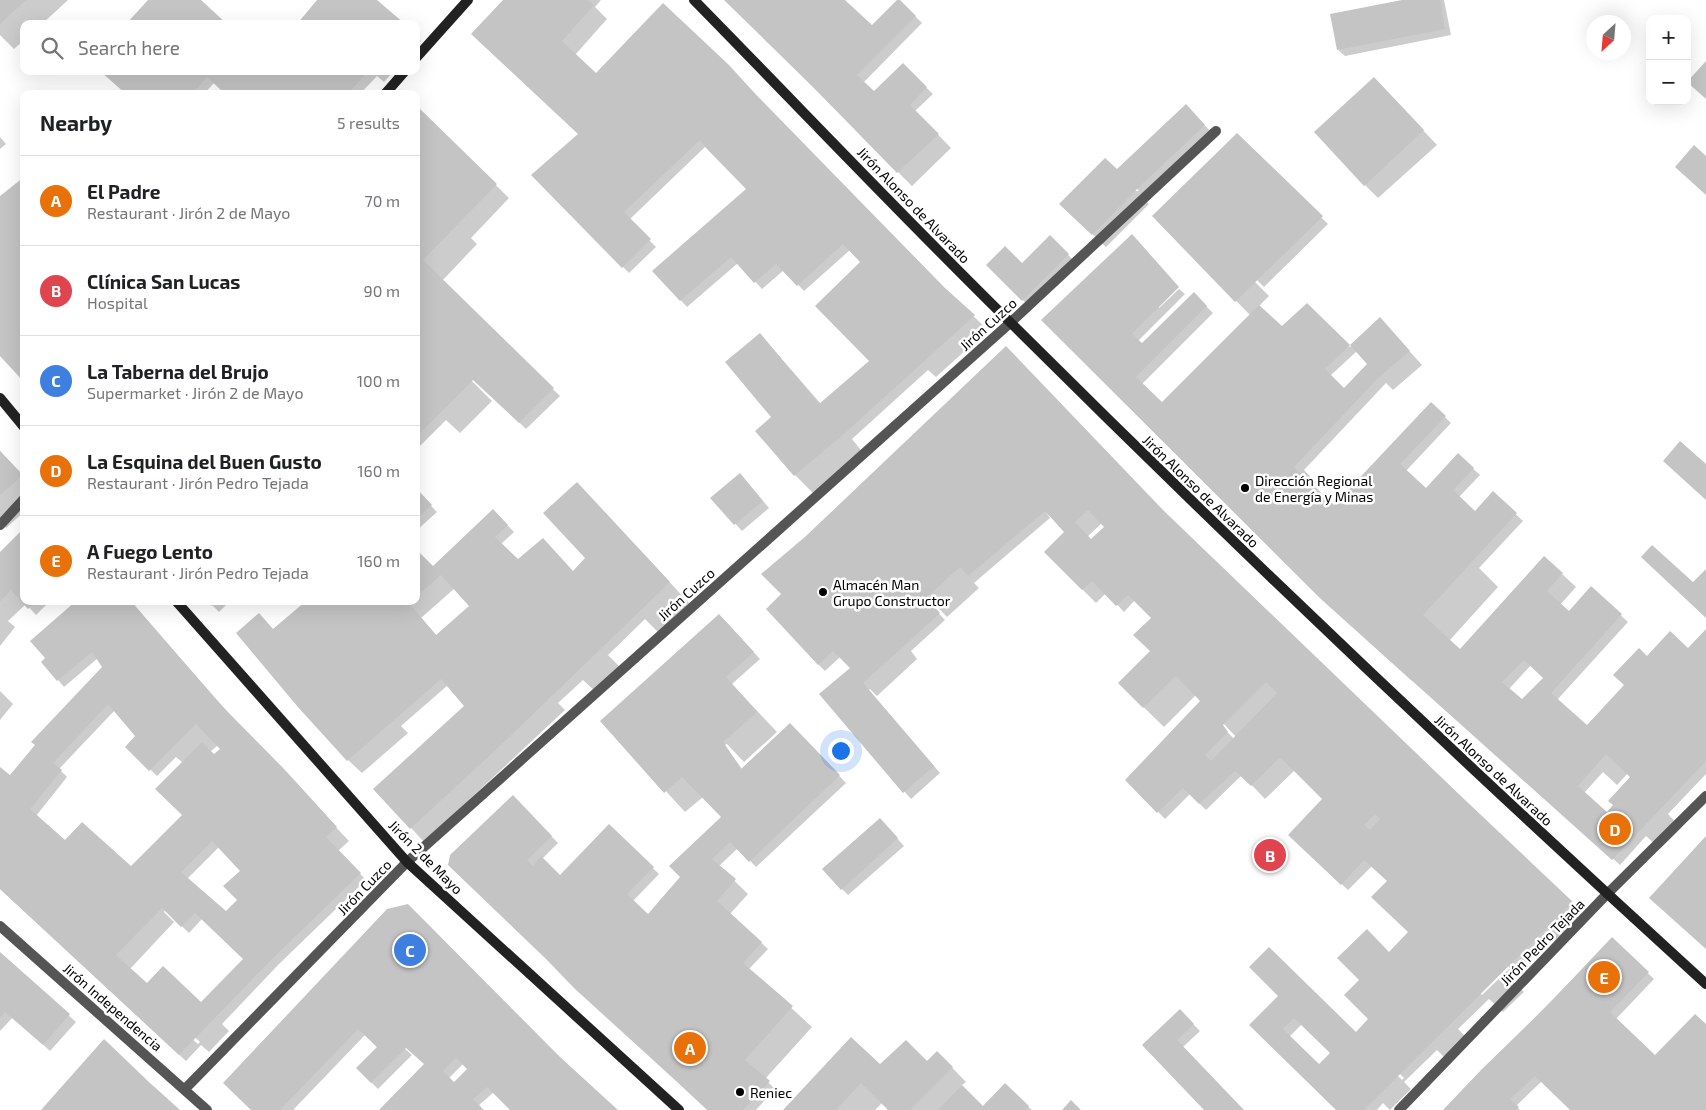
<!DOCTYPE html>
<meta charset="utf-8">
<style>
:root{--surface:#fff;--page:#f2f2f2;--text:#202124;--muted:#757577;--line:#e0e0e0;--accent:#0b8043}
body{margin:0;font-family:"Exo 2",sans-serif;background:var(--page);color:var(--text)}
.controls{position:absolute;right:15px;top:15px;display:grid;overflow:hidden;border-radius:10px;box-shadow:0 5px 20px #0002}
.controls button{width:45px;height:45px;display:grid;place-items:center;padding:0;border:0;border-bottom:1px solid var(--line);background:var(--surface);color:var(--text);font:25px sans-serif}
.compass{position:absolute;left:1586px;top:15px;width:45px;height:45px;border-radius:50%;background:var(--surface);box-shadow:0 5px 20px #0002;rotate:206deg}
.you{position:absolute;left:840px;top:750px;width:18px;height:18px;margin:-12px;border:4px solid #fff;border-radius:50%;background:#1a73e8;box-shadow:0 0 0 8px #1a73e833}
.badge{display:grid;place-items:center;width:32px;height:32px;border-radius:50%;background:var(--accent);color:#fff;font-size:16px;font-weight:700}
.pin{position:absolute;translate:-50% -50%;border:2px solid #fff;box-shadow:0 1px 5px #0006}
.list{margin:0;padding:0;list-style:none}
h2{display:flex;justify-content:space-between;align-items:center;height:65px;margin:0;padding:0 20px;font-size:21px}
h2 small{font-size:16px;font-weight:400;color:var(--muted)}
.list li{display:grid;grid-template-columns:32px 1fr auto;gap:15px;align-items:center;box-sizing:border-box;height:90px;padding:0 20px;border-top:1px solid var(--line)}
.list b{display:block;font-size:19px;white-space:nowrap}
.list p{margin:0;font-size:16px;white-space:nowrap;color:var(--muted)}
.list em{font-size:16px;font-style:normal;color:var(--muted)}
.icon{flex:none;width:28px;height:28px;fill:none;stroke:currentColor;stroke-width:2;stroke-linecap:round;stroke-linejoin:round}
.map{position:relative;flex:none;width:1706px;height:1110px;overflow:hidden}
.search{position:absolute;background:var(--surface);box-shadow:0 5px 20px #0002;left:20px;top:20px;width:400px;height:55px;display:flex;align-items:center;gap:12px;box-sizing:border-box;padding:0 18px;border-radius:10px;color:var(--muted);font-size:19px}
.panel{position:absolute;background:var(--surface);box-shadow:0 5px 20px #0002;left:20px;top:90px;width:400px;height:515px;border-radius:10px}
.map>svg:first-child{display:block}
.shadow{fill:#0003;fill-rule:evenodd}
.building{fill:#c4c4c4;fill-rule:evenodd}
.lines{fill:none;stroke-linecap:round;stroke-linejoin:round}
.street{stroke:#555;stroke-width:10}
.secondary{stroke:#222;stroke-width:10}
.poi-dot{fill:#000;stroke:#fff;stroke-width:2}
.labels{text-anchor:middle;dominant-baseline:central;stroke-width:5;stroke-linejoin:round;paint-order:stroke}
.street-label{font-size:14px;fill:#000;stroke:#fff}
.poi-label{font-size:14px;fill:#000;stroke:#fff;text-anchor:start}
</style>
<div class="map">
<svg width="1706" height="1110" viewBox="0 0 1706 1110">
<rect width="100%" height="100%" fill="#fff"/>
<!-- shadow -->
<g class="shadow">
<path d="M0 0H68L42 24H24V40L14 49 0 35Z"/>
<path d="M504 0H601L595 7 607 19 575 55 596 75 735 73 946 290 988 330 936 377 928 370 852 439 864 454 815 495 795 475 774 417 760 334 821 404 871 361 861 262 850 250 804 291 784 270 762 289 738 263 687 307 654 271 748 189 706 146 629 220 656 247 629 273 533 175 580 134Z"/>
<path d="M726 0H843L872 27 899 0 922 23 863 83 874 93 903 65 933 94 915 111 951 148 912 186Z"/>
<path d="M1409 0H1444L1451 35 1345 56 1338 50Z"/>
<path d="M416 36 421 41 416 47Z"/>
<path d="M101 71H394L384 82 377 76 360 94H226L214 83 204 94H126Z"/>
<path d="M1387 92 1437 145 1378 198 1365 185Z"/>
<path d="M1186 106 1211 132 1142 197 1149 204 1106 247 1075 218 1105 160 1136 191H1139L1119 169Z"/>
<path d="M416 107 509 198 471 238 477 244 442 281 560 396 526 429 416 322Z"/>
<path d="M1237 135 1328 224 1264 287 1257 280H1253L1269 296 1259 306 1282 328 1307 305 1350 347 1380 319 1422 365 1393 390 1386 383 1304 470 1311 477 1307 481 1334 507 1431 404 1451 423 1406 471 1426 490 1458 455 1480 475 1459 497 1475 512 1493 493 1523 521 1479 568 1498 587 1449 641 1460 651 1562 574 1576 587 1560 605 1569 612 1591 588 1628 622 1557 700 1587 726 1653 663 1688 649 1706 631V774L1668 814 1681 828 1660 849 1646 836 1620 865 1413 680 1412 681 1317 595 1082 360 1159 305V308L1179 289 1185 294 1138 341 1142 345 1194 294 1213 313 1142 384 1162 404 1250 315 1153 216ZM1357 351 1374 370 1344 390 1330 376ZM1531 665 1544 678 1522 701 1509 689ZM1603 772 1617 785 1628 773 1632 777 1614 805 1607 814 1584 793Z"/>
<path d="M0 137 6 144 0 149Z"/>
<path d="M1050 236 1075 262 1030 307 988 265H1022Z"/>
<path d="M416 326 492 401 460 433 446 420 418 448 416 447Z"/>
<path d="M946 405 1164 512 1585 917 1558 945 1550 938 1510 979 1524 992 1503 1012 1489 999 1458 1029 1465 1036 1444 1057 1437 1050 1404 1082 1411 1089 1390 1110 1383 1103 1377 1110H1337L1251 1025 1289 1009 1269 949 1402 1080 1404 1078 1358 1032 1370 1019 1389 953 1409 932 1388 881 1372 866 1348 890 1290 835 1324 799 1295 770 1265 799 1242 775 1206 810 1190 794 1165 819 1127 780 1201 701 1196 695 1164 727 1119 683 1151 651 1153 618 1135 600 1124 612 1106 593 1096 603 1082 589 1066 532 1046 512 1050 518 974 583 979 588 947 617 917 586 915 588 945 620 911 651 917 659 877 696 870 689 869 690 940 773 911 799 820 694 851 669 840 657 825 671 818 664 782 595 806 537ZM1102 523 1106 527 1091 541 1087 537ZM1209 708 1236 737 1234 739 1207 710ZM1508 966 1510 968 1482 995 1480 993ZM1302 1024 1332 1053 1319 1066 1289 1037Z"/>
<path d="M0 451 24 477V512L6 528 0 522Z"/>
<path d="M746 481 769 508 742 531 712 498Z"/>
<path d="M416 490 437 512 416 531Z"/>
<path d="M493 510 514 532 501 544 529 572 574 573 639 549 689 603 658 632 645 619 608 655 621 668 597 693 583 680 558 703 565 710 424 842 375 789 466 706 448 685 401 726 408 733 362 773 348 760 273 631 307 601H416V550L433 568ZM455 588 471 606 437 636 421 618Z"/>
<path d="M0 554 24 601H50L36 615 26 604 8 621 15 627 0 646Z"/>
<path d="M208 601H230L219 612Z"/>
<path d="M146 619 239 725 349 841 338 851 366 880 279 964 222 1024 229 1031 209 1052 201 1045 186 1061 0 889V769L10 777 103 668 98 658 64 687 43 662ZM115 710 137 736 127 747 157 776 176 757 183 763V815L131 868 65 842 36 816 67 777 59 769ZM218 745 221 749 214 756 210 752ZM219 847 242 871 239 900 226 913 187 879ZM165 910 189 933 202 919 244 959 206 1009 147 985 130 969 174 922 164 912ZM182 1026 200 1042 198 1044 180 1028Z"/>
<path d="M726 622 760 659 732 684 777 732 744 762 727 744 725 745 742 769 790 724 846 783 756 867 738 848 719 866 748 894 730 914 768 949 749 969 812 1027 765 1079 775 1089 756 1110H707L513 927V797L558 843 542 859 560 877 609 826 659 874 633 901 648 916 682 878 723 817 703 797 685 812 602 721Z"/>
<path d="M0 691 13 704 0 720Z"/>
<path d="M886 826 904 846 848 895 842 889Z"/>
<path d="M388 910 537 1036 616 1110H512L494 1092 478 1106 482 1110H380L425 1064 407 1047H403L412 1055 378 1089 357 1068 378 1048 365 1035 294 1109 295 1110H252ZM463 1064 469 1069 454 1084 448 1079Z"/>
<path d="M1612 939 1654 979 1616 1019 1655 1057 1706 1025V1110H1572L1542 1081 1516 1106 1520 1110H1444Z"/>
<path d="M0 954 76 1022 50 1051 13 1017 0 1031Z"/>
<path d="M1180 1011 1200 1031 1183 1047 1243 1110H1205L1144 1045Z"/>
<path d="M937 1052 966 1082 961 1086 983 1108 1005 1085 1032 1110H890L882 1103 875 1110H785L880 1066 926 1062Z"/>
</g>
<!-- building -->
<g class="building">
<path d="M0 0H26L0 24Z"/>
<path d="M148 0H201L227 24H126Z"/>
<path d="M317 0H377L405 24H297Z"/>
<path d="M503 0H588L594 5 562 41 596 73 663 3 729 65 758 97 945 288 975 315 845 433 794 476 755 431 771 417 725 362 760 333 819 404 869 361 815 306 860 262 843 244 797 286 776 264 754 283 731 257 680 301 652 271 746 189 706 148 700 140 624 212 651 239 622 268 531 175 578 134 471 34Z"/>
<path d="M724 0H845L872 25 897 0H900L916 16 857 75 874 91 903 63 927 87 910 105 939 134 897 173 813 87Z"/>
<path d="M1402 0H1440L1445 29 1337 50 1330 14Z"/>
<path d="M1706 61V99L1687 82Z"/>
<path d="M100 71H368L348 94H225L207 77 192 94H126Z"/>
<path d="M1374 77 1424 130 1364 186 1314 132Z"/>
<path d="M1186 104 1205 125 1137 189 1092 235 1059 204 1105 158 1117 169Z"/>
<path d="M416 105 497 184 423 260 554 388 519 423 473 380 416 437Z"/>
<path d="M1237 133 1323 216 1235 302 1152 216Z"/>
<path d="M1694 145 1706 156V195L1675 167Z"/>
<path d="M24 177V382L0 356V196Z"/>
<path d="M1132 234 1179 287 1132 334 1142 343 1194 292 1207 306 1136 377 1162 402 1259 305 1282 326 1307 303 1350 345 1325 369 1344 388 1367 364 1350 345 1380 317 1410 351 1379 377 1294 467 1334 505 1431 402 1446 416 1400 464 1426 488 1458 453 1474 468 1453 490 1475 511 1493 491 1517 513 1423 615 1460 649 1544 556 1563 573 1547 591 1569 611 1591 586 1622 614 1551 693 1587 725 1624 685 1613 675 1639 648 1647 656 1670 631 1688 648 1706 629V761L1612 860 1322 600 1041 320ZM1524 660 1543 678 1522 699 1502 682ZM1606 754 1630 777 1608 801 1613 805 1607 812 1578 786Z"/>
<path d="M1050 235 1069 254 1022 301 986 265 1005 246 1022 263Z"/>
<path d="M1006 346 1164 511 1464 799 1573 902 1364 1110H1336L1249 1025 1278 996 1249 967 1269 947 1356 1032 1368 1019 1344 995 1359 980 1337 958 1367 929 1389 952 1408 932 1371 897 1387 881 1364 860 1341 885 1288 835 1322 799 1280 757 1251 786 1235 771 1199 804 1183 788 1157 813 1125 780 1200 701 1176 676 1143 708 1118 683 1150 651 1133 635 1151 618 1128 595 1116 606 1092 581 1082 590 1044 552 1064 532 1045 511 968 576 960 567 926 598 940 613 863 683 934 766 903 793 819 694 850 668 833 651 818 665 766 609 781 594 761 574 806 536ZM1088 510 1104 527 1091 539 1075 522ZM1266 682 1277 693 1211 761 1205 755 1228 732 1223 725ZM1375 814 1380 819 1370 830 1364 825ZM1294 1018 1330 1053 1319 1064 1283 1029Z"/>
<path d="M1680 441 1706 464V500L1663 461Z"/>
<path d="M0 451 23 475 0 495Z"/>
<path d="M740 473 763 501 734 525 710 498Z"/>
<path d="M577 482 670 582 501 745 410 829 373 789 464 706 441 679 347 761 297 706 236 633 259 613 273 629 306 601H411L409 603 436 635 469 606 441 575 416 597V549L433 566 493 509 508 525 495 537 518 559 543 538 573 571 585 558 543 513Z"/>
<path d="M416 488 432 505 416 519Z"/>
<path d="M24 528V601H37L28 609 11 590 0 602V552Z"/>
<path d="M1652 545 1693 582 1706 569V618L1641 557Z"/>
<path d="M76 601H131L220 704 286 771 337 827 326 837 361 873 273 958 179 1055 0 889V767L10 775 35 745 31 742 102 667 92 652 57 681 41 662 45 658 30 641ZM108 704 135 736 125 747 149 771 196 724 220 749 214 754 202 742 155 789 182 815 131 866 82 822 65 840 30 809 62 770 53 763ZM212 841 240 871 223 886 237 900 226 911 181 872ZM162 908 181 927 195 913 243 959 201 1002 163 966 147 983 116 955Z"/>
<path d="M207 601H217L211 606Z"/>
<path d="M719 614 754 652 726 677 757 712 723 742 741 769 790 723 840 775 749 862 730 842 712 859 736 879 717 901 762 942 743 963 793 1006 745 1060 770 1081 743 1110H708L575 989 546 959 448 865 450 855 513 795 552 836 527 860 533 866 541 856 560 875 609 824 654 867 627 894 648 914 680 877 669 866 721 817 682 777 664 793 600 721Z"/>
<path d="M880 818 898 838 841 890 822 869Z"/>
<path d="M1706 836V949L1649 898Z"/>
<path d="M408 904 560 1057 618 1110H510L487 1087 473 1099 484 1110H379L424 1064 406 1048 371 1083 356 1068 377 1047 358 1029 280 1110H251L223 1083 387 909ZM456 1058 467 1069 454 1082 443 1071Z"/>
<path d="M1612 937 1649 972 1610 1012 1655 1055 1695 1014 1706 1024V1110H1570L1535 1076 1510 1099 1519 1107 1516 1110H1443L1481 1070 1547 1006Z"/>
<path d="M0 952 70 1014 43 1045 5 1012 0 1018Z"/>
<path d="M1180 1009 1194 1024 1177 1040 1244 1110H1204L1142 1045Z"/>
<path d="M851 1037 880 1064 906 1040 927 1061 937 1051 953 1067 910 1110H888L861 1083 836 1110H783Z"/>
<path d="M104 1039 150 1083 180 1110H41Z"/>
<path d="M1005 1083 1029 1106 1025 1110H938L962 1085 983 1106Z"/>
<path d="M1071 1100 1081 1110H1062Z"/>
</g>
<g class="lines">
<!-- street -->
<g class="street">
<path d="M0 525 24 499"/>
<path d="M0 926 207 1110"/>
<path d="M185 1089 407 862 1010 323 1216 131"/>
<path d="M1399 1110 1607 894 1706 796"/>
</g>
<!-- secondary -->
<g class="secondary">
<path d="M694 0C800 108 904 218 1012 324 1238 549 1470 769 1706 984"/>
<path d="M416 58 468 0"/>
<path d="M385 94 405 71"/>
<path d="M0 398 24 427"/>
<path d="M176 601 407 862 679 1110"/>
</g>
</g>
<!-- markers -->
<g class="poi-dot">
<circle cx="1245" cy="488" r="5"/>
<circle cx="823" cy="592" r="5"/>
<circle cx="740" cy="1092" r="5"/>
</g>
<g class="labels">
<!-- street labels -->
<g class="street-label">
<text transform="translate(914 205) rotate(46)">Jirón Alonso de Alvarado</text>
<text transform="translate(988 324) rotate(-42)">Jirón Cuzco</text>
<text transform="translate(1201 491) rotate(44)">Jirón Alonso de Alvarado</text>
<text transform="translate(686 594) rotate(-42)">Jirón Cuzco</text>
<text transform="translate(1494 770) rotate(43)">Jirón Alonso de Alvarado</text>
<text transform="translate(426 857) rotate(45)">Jirón 2 de Mayo</text>
<text transform="translate(364 887) rotate(-46)">Jirón Cuzco</text>
<text transform="translate(1542 942) rotate(-46)">Jirón Pedro Tejada</text>
<text transform="translate(113 1007) rotate(41)">Jirón Independencia</text>
</g>
<!-- poi labels -->
<g class="poi-label">
<text x="1255" y="480">Dirección Regional<tspan x="1255" dy="16">de Energía y Minas</tspan></text>
<text x="833" y="584">Almacén Man<tspan x="833" dy="16">Grupo Constructor</tspan></text>
<text x="750" y="1092">Reniec</text>
</g>
</g>
</svg>
<div class="controls">
<button>+</button>
<button>−</button>
</div>
<svg class="compass" viewBox="-18 -18 36 36"><path d="M0-13l5 13h-10z" fill="#e53935"/><path d="M0 13l5-13h-10z" fill="#757577"/></svg>
<div class="you"></div>
<div class="pin badge" style="left:690px;top:1048px;background:#e8710a">A</div>
<div class="pin badge" style="left:1270px;top:855px;background:#e0444e">B</div>
<div class="pin badge" style="left:410px;top:950px;background:#3f7fe0">C</div>
<div class="pin badge" style="left:1615px;top:829px;background:#e8710a">D</div>
<div class="pin badge" style="left:1604px;top:977px;background:#e8710a">E</div>
<div class="search"><svg class="icon" aria-label="search" viewBox="0 0 24 24"><circle cx="10" cy="10" r="6"/><path d="M15 15l6 6"/></svg>Search here</div>
<section class="panel">
<h2>Nearby<small>5 results</small></h2>
<ul class="list">
<li><span class="badge" style="background:#e8710a">A</span><div><b>El Padre</b><p>Restaurant · Jirón 2 de Mayo</p></div><em>70 m</em></li>
<li><span class="badge" style="background:#e0444e">B</span><div><b>Clínica San Lucas</b><p>Hospital</p></div><em>90 m</em></li>
<li><span class="badge" style="background:#3f7fe0">C</span><div><b>La Taberna del Brujo</b><p>Supermarket · Jirón 2 de Mayo</p></div><em>100 m</em></li>
<li><span class="badge" style="background:#e8710a">D</span><div><b>La Esquina del Buen Gusto</b><p>Restaurant · Jirón Pedro Tejada</p></div><em>160 m</em></li>
<li><span class="badge" style="background:#e8710a">E</span><div><b>A Fuego Lento</b><p>Restaurant · Jirón Pedro Tejada</p></div><em>160 m</em></li>
</ul>
</section>
</div>
